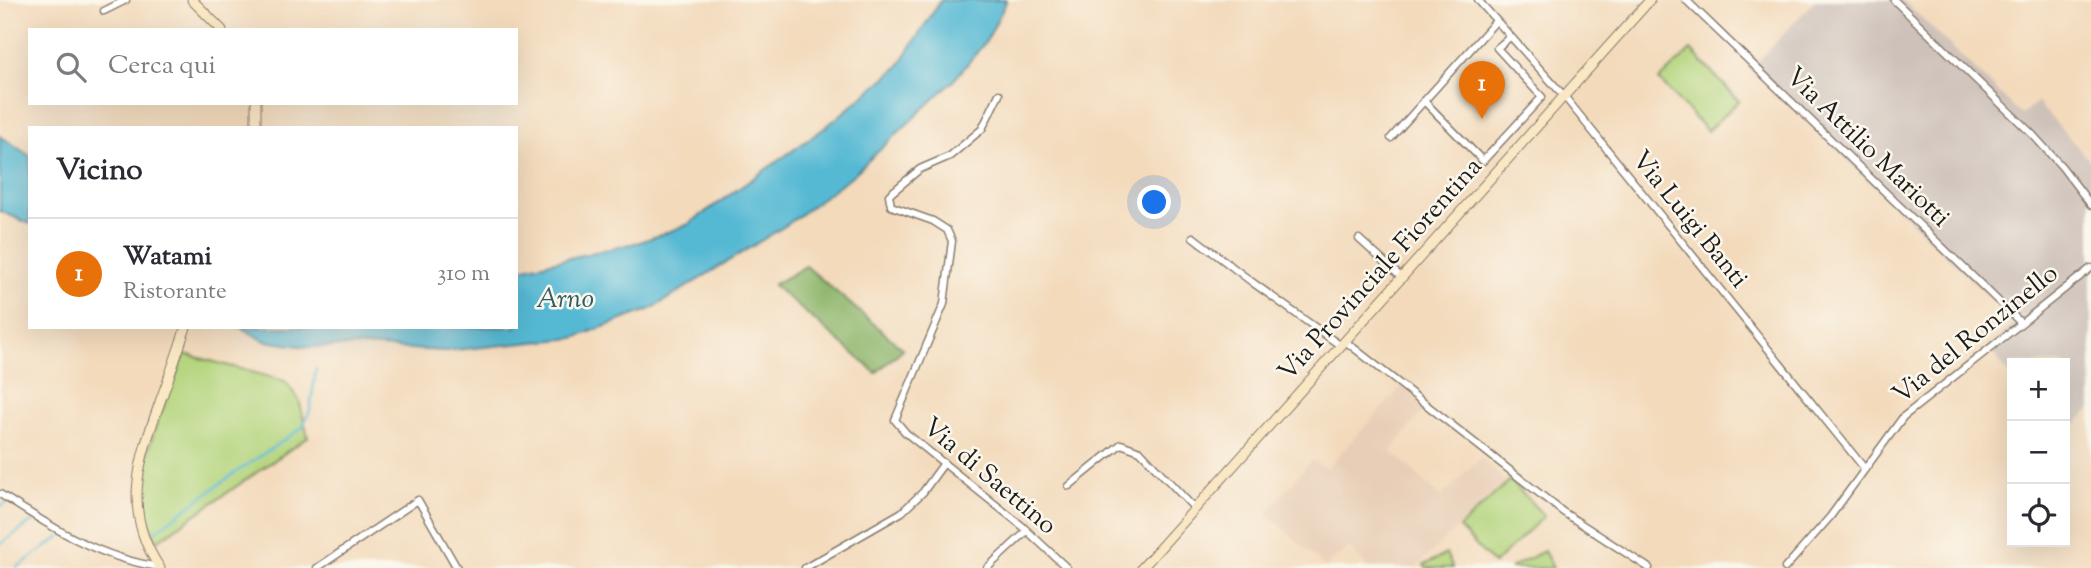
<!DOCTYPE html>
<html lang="it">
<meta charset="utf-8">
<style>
:root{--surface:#fff;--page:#f7f7f7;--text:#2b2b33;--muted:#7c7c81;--line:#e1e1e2;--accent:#b5179e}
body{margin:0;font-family:"Sorts Mill Goudy",serif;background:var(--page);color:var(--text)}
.controls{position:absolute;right:21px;bottom:21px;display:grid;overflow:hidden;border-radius:0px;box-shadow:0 7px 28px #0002}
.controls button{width:63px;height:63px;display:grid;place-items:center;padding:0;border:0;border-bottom:2px solid var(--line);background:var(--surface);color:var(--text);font:35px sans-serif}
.you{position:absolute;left:1155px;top:203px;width:24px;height:24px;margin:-18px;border:5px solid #fff;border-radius:50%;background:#1a73e8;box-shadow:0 0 0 10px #1a73e833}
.badge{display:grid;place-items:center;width:46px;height:46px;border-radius:50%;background:var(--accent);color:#fff;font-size:23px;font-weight:700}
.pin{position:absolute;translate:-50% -58px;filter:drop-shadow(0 2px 4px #0008)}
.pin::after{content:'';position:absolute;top:37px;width:24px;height:21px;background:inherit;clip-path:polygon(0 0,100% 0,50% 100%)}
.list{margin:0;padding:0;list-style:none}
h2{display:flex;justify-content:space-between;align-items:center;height:91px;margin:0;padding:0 28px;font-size:30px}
h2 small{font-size:23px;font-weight:400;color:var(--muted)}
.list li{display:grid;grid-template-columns:46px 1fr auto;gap:21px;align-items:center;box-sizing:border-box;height:112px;padding:0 28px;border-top:2px solid var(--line)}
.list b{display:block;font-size:26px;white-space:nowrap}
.list p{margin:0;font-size:23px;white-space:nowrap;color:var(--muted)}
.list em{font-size:23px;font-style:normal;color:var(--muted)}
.icon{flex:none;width:38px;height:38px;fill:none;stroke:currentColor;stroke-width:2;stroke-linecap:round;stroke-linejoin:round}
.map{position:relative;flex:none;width:2091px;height:568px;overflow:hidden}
.search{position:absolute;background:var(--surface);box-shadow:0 7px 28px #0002;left:28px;top:28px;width:490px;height:77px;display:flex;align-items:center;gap:18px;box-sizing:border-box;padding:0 24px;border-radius:0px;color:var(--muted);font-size:26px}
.panel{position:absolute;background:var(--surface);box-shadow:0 7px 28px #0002;left:28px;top:126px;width:490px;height:203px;border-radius:0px}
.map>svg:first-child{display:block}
.built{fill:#e8ceb6}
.industrial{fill:#cec1b9}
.green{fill:#b3d47c;stroke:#68784c;stroke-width:2}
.forest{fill:#8eb66c;stroke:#556944;stroke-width:2}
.water{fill:#56b9d4;stroke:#396a78;stroke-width:2}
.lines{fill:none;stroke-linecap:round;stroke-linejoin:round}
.stream{stroke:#56b9d4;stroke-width:2.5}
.street-casing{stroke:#887b6c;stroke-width:9}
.secondary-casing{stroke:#887b6c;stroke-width:11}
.street{stroke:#fff;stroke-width:6}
.secondary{stroke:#fae7c3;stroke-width:9}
.labels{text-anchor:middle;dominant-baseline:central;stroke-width:5;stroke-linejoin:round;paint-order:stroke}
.street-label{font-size:26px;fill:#1c1c1c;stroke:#fbf7ec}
.water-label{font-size:28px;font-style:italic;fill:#335b66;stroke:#fbf7ec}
</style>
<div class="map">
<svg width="2091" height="568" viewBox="0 0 2091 568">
<rect width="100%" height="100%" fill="#fbf7ec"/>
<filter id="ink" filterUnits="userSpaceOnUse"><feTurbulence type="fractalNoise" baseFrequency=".0143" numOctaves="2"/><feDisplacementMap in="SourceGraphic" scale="14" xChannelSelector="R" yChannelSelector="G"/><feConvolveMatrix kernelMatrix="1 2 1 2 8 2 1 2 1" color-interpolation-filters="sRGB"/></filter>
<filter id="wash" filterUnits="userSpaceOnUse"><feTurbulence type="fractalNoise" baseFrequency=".00686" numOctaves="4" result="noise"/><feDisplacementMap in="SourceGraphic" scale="28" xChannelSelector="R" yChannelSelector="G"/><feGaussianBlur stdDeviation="1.57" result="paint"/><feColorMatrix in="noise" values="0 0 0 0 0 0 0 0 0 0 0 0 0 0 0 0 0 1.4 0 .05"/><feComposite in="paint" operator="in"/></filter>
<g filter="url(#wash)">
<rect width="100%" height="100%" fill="#f3dabb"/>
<!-- built -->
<path class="built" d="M1402 386 1427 406 1391 451 1441 497 1480 458 1505 481 1415 568H1369L1349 548 1325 567 1267 513 1312 460 1326 469Z"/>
<!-- industrial -->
<path class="industrial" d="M1815 0H1903L2022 115 2037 102 2091 162V409L2065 434V363H2012V378L1988 347 2015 322 1752 68Z"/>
<!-- green -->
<g class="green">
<path d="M1691 50 1739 101 1707 131 1659 80Z"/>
<path d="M185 354 285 381 299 400 308 437 157 541C148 525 141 502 142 483 143 450 172 387 185 354Z"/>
<path d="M1510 480 1544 516 1494 564 1459 528Z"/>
<path d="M1544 551 1553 568H1510Z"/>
<path d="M1446 554 1453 568H1426L1424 565Z"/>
</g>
<!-- forest -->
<path class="forest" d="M806 266 903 349 876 373 773 285Z"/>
<!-- water -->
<g class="water">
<path d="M941 0H1007L987 40 954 80 854 174 788 224 651 309 574 338 444 351 361 346 307 347 265 341 240 327H516V270L640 242 687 225 826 127 898 67Z"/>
<path d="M0 136 30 156V224L0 211Z"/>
</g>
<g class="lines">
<!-- stream -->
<g class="stream">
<path d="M0 507 8 502"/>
<path d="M154 532 232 475 302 428 310 410 316 369"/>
<path d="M0 544 35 520"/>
<path d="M16 568 60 537"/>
</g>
</g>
</g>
<g filter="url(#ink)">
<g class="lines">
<defs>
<g id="street">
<path d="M1478 0 1564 96 1865 469"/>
<path d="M1686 0 2021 323"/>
<path d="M1894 0 2033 135 2062 167 2091 205"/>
<path d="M104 11 126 0"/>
<path d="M999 94 982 129 950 156 920 169 889 195 891 206 933 221 947 230 952 241 944 304 895 420 906 433 1021 525 1067 568"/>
<path d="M1424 101 1483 161 1542 97 1497 48 1510 37"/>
<path d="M1391 138 1496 21"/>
<path d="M1193 237 1252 282 1341 346"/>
<path d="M1359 239 1402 278"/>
<path d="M1345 341 1563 512 1649 568"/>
<path d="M1069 486 1121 444 1140 451 1195 509"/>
<path d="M0 494C49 526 101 559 160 567"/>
<path d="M317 568 418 500 457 568"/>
<path d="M805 568 902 512 923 492 944 463"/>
<path d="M987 568 1027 531"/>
<path d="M1785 568 1830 517 1903 417 2091 268"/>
</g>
<g id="secondary">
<path d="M192 0 222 30"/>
<path d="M256 103V128"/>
<path d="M160 568C120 510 140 458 161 399 170 375 178 351 186 327"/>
<path d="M1142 568 1650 0"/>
</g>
</defs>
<!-- street casing -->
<use href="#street" class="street-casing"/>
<!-- secondary casing -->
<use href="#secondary" class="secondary-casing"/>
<!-- street -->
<use href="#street" class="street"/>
<!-- secondary -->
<use href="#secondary" class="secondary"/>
</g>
</g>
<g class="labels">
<!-- street labels -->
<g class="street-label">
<text transform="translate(1867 148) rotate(44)">Via Attilio Mariotti</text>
<text transform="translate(1689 220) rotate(51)">Via Luigi Banti</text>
<text transform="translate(1381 270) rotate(-48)">Via Provinciale Fiorentina</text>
<text transform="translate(1976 335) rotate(-39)">Via del Ronzinello</text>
<text transform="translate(989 477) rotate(40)">Via di Saettino</text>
</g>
<!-- water labels -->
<g class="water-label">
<text x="565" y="300">Arno</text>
</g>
</g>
</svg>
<div class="controls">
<button>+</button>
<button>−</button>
<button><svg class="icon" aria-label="locate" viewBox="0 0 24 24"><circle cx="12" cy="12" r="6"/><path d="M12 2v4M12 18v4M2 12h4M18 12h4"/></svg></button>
</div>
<div class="you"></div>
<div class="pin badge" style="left:1482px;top:119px;background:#e8710a">1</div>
<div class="search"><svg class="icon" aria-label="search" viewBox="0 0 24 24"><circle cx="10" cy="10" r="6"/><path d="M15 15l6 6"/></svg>Cerca qui</div>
<section class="panel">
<h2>Vicino<small></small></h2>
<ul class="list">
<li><span class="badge" style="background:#e8710a">1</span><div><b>Watami</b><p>Ristorante</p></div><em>310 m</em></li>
</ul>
</section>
</div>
